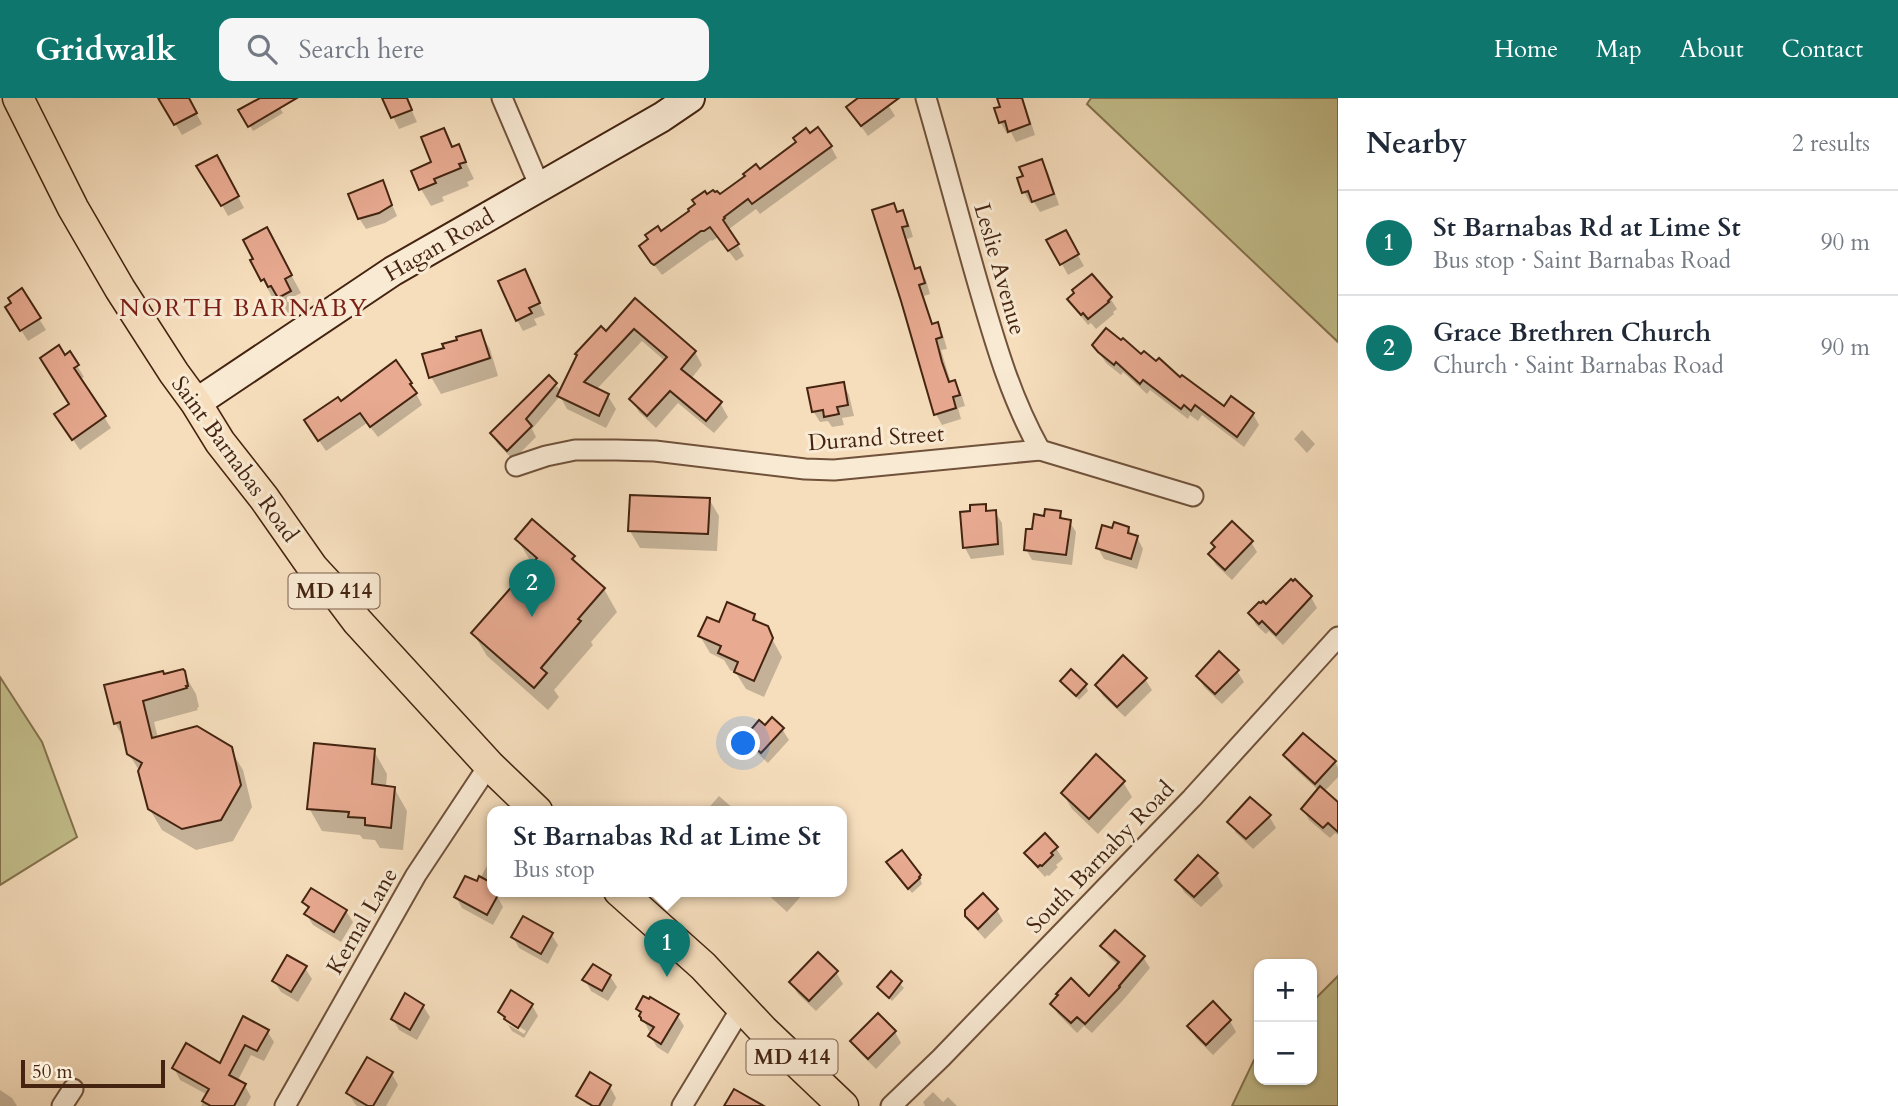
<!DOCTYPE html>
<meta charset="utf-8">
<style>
:root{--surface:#fff;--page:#f6f6f7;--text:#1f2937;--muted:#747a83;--line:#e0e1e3;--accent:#0f766e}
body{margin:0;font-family:Cardo,serif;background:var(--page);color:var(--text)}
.controls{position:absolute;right:21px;bottom:21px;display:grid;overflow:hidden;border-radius:14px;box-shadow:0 2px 5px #0004}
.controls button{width:63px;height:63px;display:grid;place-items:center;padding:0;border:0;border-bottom:2px solid var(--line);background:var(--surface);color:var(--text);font:35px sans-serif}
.scale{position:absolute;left:21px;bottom:18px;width:144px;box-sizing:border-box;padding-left:7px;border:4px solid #442410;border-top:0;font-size:19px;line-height:24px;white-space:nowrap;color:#442410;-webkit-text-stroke:5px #f9ead4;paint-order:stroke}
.you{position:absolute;left:744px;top:646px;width:24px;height:24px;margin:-18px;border:5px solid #fff;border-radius:50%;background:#1a73e8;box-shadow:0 0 0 10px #1a73e833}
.badge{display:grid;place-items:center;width:46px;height:46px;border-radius:50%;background:var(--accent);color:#fff;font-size:23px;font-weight:700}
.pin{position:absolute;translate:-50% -58px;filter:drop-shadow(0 2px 4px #0008)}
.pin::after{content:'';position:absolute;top:37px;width:24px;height:21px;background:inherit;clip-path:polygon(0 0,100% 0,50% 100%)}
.popup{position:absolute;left:487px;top:708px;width:360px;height:91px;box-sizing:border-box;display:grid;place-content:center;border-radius:14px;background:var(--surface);filter:drop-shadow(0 2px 5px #0005);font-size:23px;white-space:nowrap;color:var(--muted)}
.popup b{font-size:26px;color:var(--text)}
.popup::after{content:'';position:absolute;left:50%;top:100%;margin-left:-14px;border:14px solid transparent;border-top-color:var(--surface)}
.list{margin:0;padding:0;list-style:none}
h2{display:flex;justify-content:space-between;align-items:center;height:91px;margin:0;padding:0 28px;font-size:30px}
h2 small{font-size:23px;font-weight:400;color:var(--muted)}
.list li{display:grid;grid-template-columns:46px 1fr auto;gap:21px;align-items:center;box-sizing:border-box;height:105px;padding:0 28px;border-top:2px solid var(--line)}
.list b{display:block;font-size:26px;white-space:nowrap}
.list p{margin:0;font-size:23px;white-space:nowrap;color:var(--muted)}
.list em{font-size:23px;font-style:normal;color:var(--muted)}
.icon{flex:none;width:38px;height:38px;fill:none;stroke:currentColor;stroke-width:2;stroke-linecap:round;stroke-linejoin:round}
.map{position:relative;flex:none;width:1338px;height:1008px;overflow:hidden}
header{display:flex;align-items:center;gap:42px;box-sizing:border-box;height:98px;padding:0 35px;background:var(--accent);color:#fff}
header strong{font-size:33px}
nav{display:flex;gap:38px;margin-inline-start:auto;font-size:24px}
.search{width:490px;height:63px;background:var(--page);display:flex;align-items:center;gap:18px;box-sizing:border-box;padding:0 24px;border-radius:14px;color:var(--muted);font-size:26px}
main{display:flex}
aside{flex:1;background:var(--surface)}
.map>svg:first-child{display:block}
.green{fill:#c3bf8c;stroke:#84724e;stroke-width:2}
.shadow{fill:#0003;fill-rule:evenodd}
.building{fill:#e8aa91;stroke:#442410;stroke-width:2}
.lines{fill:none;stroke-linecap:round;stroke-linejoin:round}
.street-casing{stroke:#70523b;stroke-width:23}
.secondary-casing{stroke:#442410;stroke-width:32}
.primary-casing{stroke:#442410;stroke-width:33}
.street{stroke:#f9ead4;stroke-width:19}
.secondary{stroke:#f9ead4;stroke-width:28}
.primary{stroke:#f6debd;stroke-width:30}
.labels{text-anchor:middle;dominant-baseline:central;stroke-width:6;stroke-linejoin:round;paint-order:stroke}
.shield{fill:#f9ead4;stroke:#7a5f4b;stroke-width:2}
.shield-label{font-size:21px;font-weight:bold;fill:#442410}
.street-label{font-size:23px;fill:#442410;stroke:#f9ead4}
.neighbourhood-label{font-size:24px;letter-spacing:2px;fill:#7a1f14;stroke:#f9ead4}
</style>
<header>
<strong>Gridwalk</strong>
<div class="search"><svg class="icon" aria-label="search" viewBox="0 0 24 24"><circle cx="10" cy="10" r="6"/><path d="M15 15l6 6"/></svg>Search here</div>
<nav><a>Home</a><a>Map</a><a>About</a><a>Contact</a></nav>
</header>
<main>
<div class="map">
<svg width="1338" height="1008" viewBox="0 0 1338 1008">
<rect width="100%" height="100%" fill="#f6debd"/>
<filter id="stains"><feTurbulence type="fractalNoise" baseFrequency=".00286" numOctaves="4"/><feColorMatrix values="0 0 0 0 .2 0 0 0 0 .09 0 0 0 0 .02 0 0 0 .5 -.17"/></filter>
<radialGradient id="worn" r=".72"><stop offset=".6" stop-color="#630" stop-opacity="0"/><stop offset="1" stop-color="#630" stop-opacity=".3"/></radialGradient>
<!-- green -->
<g class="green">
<path d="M1091 0H1338V244L1087 6Z"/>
<path d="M0 579 42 644 77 739 0 787Z"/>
<path d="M1338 878V1008H1232L1254 962 1259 956V982H1312V904Z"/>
</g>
<!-- shadow -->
<g class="shadow">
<path d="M166 0H188L202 26 182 37 161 2Z"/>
<path d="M266 0H274L283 15 253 33 241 12Z"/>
<path d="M393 0H406L417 24 399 31 385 3Z"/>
<path d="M855 0H884L895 18 868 38 855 20 857 3Z"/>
<path d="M999 0H1023L1035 37 1016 44 1011 34 1007 36 1001 25 996 11 1002 10Z"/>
<path d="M443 32 454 50 458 48 474 81 467 84 469 88 442 99 444 103 431 108 421 91 433 65Z"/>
<path d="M831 49 837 60 760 116 756 111 729 131 744 158 736 163 718 139 712 143 711 142 662 177 648 159 661 135 759 74Z"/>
<path d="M1041 63 1048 74 1059 107 1040 114 1034 104 1030 105 1024 94Z"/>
<path d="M223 70 244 110 228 118 213 91Z"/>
<path d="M382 84 397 118 385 125 366 131 359 120Z"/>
<path d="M893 107 899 116 903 114 909 126 913 139 907 141 916 172 919 171 926 182 930 196 924 198 933 227 937 226 943 237 947 251 941 252 951 285 954 284 961 295 965 308 958 310 961 321 942 327 936 316Z"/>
<path d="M1065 134 1084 168 1068 177 1049 142Z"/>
<path d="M276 149 301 195 293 199 299 211 289 217 282 204 280 205 275 198 272 199 263 182Z"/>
<path d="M530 184 545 217 534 221 537 227 523 233 517 222Z"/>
<path d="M22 193 46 232 28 243 7 210Z"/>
<path d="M1110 200 1117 211 1113 214 1114 216 1096 231 1091 225 1088 227 1076 212 1069 201Z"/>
<path d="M636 203 695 254 702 267 691 281 720 305 728 319 714 335 678 305 656 330 639 314 631 301 665 263 642 243 596 292 608 298 616 311 606 330 567 311 560 298 532 331 536 339 513 362 498 346 492 336 553 285V291L557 288 561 294 607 236Z"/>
<path d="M480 234 490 251 498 278 441 296 431 279 446 251Z"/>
<path d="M1094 247 1142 258 1225 310 1253 316 1259 327 1244 349 1202 317 1198 323 1190 317 1188 321 1150 292 1147 296 1123 274 1121 277 1106 265Z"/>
<path d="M70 256 84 279 80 281 111 330 80 352 63 327 71 307 65 259Z"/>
<path d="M395 265 411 286 422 307 378 339 367 325 326 353 313 334Z"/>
<path d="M843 286 849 297 854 318 842 320 844 327 832 329 828 323 820 324 813 313Z"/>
<path d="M1302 332 1315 346 1307 355 1294 341Z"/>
<path d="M709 401 719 418 717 453 640 450 630 433Z"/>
<path d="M985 408 989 415 995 414 1002 425 1004 457 971 461 965 450 972 415Z"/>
<path d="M1060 415 1064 423H1069L1076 434 1072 467 1032 462 1026 451 1045 420Z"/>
<path d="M1128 430 1133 438 1137 439 1143 451 1137 471 1104 461 1098 450 1113 432Z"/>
<path d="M517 441 573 459 579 469 604 491 617 514 591 544 593 547 554 592 559 599 548 612 487 558 473 535 533 467Z"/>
<path d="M1251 444 1257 454 1232 482 1216 467 1210 457Z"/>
<path d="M1311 499 1317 510 1283 547 1269 533 1266 536 1256 527 1250 515 1266 508Z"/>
<path d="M754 517 760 527 766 530 782 559 764 599 746 591 736 575 730 572 724 562 710 555 700 538 719 526Z"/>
<path d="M1237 573 1244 584 1222 606 1204 589 1198 578Z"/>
<path d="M183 574 196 596 199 609 197 610 198 612 154 624 158 640 230 651 243 672 252 709 233 743 196 752 162 732 149 710 140 674 129 656 126 644 115 625 164 578Z"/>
<path d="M1145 581 1152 592 1125 619 1103 598 1097 587Z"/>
<path d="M1062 583 1086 588 1088 593 1079 602Z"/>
<path d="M765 630 782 631 789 642 768 665 753 651 746 640Z"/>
<path d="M374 653 387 676 386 689 394 690 407 713 403 752 380 750 375 742 363 741 360 737 322 733 309 710Z"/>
<path d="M1285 657 1335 664 1338 670V679L1324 694 1338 706V737L1335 735 1330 740 1309 722 1303 711 1319 693 1292 668Z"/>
<path d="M1123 684 1132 699 1098 736 1072 711 1063 696Z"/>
<path d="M719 698 736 713H706Z"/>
<path d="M1269 718 1276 730 1253 751 1236 735 1230 724Z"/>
<path d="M1056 750 1063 761 1056 767 1058 769 1049 778 1047 777 1045 779 1033 766 1027 755Z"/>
<path d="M492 759V793H500L497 798 503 809 493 827 462 810 456 799 477 786Z"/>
<path d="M1198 759 1217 777 1223 788 1201 809 1184 794 1177 782Z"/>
<path d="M891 769 919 778 922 786 912 795Z"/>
<path d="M764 793H801L803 796 787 814Z"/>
<path d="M304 805 346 813 353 824 341 844 313 827 306 816 309 812Z"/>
<path d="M997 812 1003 823 985 841 974 829 967 817Z"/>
<path d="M551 836 558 847 548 866 519 850 513 839Z"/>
<path d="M1103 848 1143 859 1150 870 1125 900 1092 935 1084 928 1077 935 1058 916 1052 906 1089 901 1119 868 1109 859Z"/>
<path d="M305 870 312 881 298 904 281 894 274 883Z"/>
<path d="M836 874 843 886 816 913 798 896 791 885Z"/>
<path d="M891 876 904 890 892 903 879 889Z"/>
<path d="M610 878 617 889 608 903 591 893 585 882Z"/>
<path d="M532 907 538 918 524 940 512 933 500 914ZM507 921 526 933 524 936 507 926Z"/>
<path d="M423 908 430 919 417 942 399 932 393 921Z"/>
<path d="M638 911 677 917 684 928 668 956 657 949 650 938 652 935 649 933Z"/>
<path d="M244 920 267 933 274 944 264 963 251 957 237 984 245 988 251 999 246 1008H201L208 997 180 982 174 970 221 967Z"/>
<path d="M1230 923 1236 934 1213 957 1196 940 1189 929Z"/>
<path d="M895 934 901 945 876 971 859 954 853 943Z"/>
<path d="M392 976 398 987 386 1008H357L355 1006 348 995Z"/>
<path d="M610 989 616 1000 612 1008H591L586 1006 580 994Z"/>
<path d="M0 992 12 1000 17 1008H0Z"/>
<path d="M933 994 943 1004 948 999 957 1008H925L923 1004Z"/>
</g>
<!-- building -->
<g class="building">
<path d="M158 0H189L197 15 174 27Z"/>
<path d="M260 0H297L248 29 238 12Z"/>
<path d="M382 0H407L412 12 391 20Z"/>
<path d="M858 0H899L861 28 846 9Z"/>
<path d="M997 0H1022L1030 26 1008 34 1005 23 999 25 994 10 1000 9Z"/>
<path d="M818 29 832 48 752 106 748 101 724 119 725 120 723 122 739 146 728 153 710 129 704 133H701L654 167 651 165 639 148 648 141 645 137 658 128 661 133 689 113 688 111 695 106 692 102 705 93 707 96 713 92 715 94 717 93 720 96 745 78 743 76 756 66 760 71 796 44 793 40 806 30 810 35Z"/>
<path d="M444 30 452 49 459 46 466 64 459 66 461 70 434 81 436 85 419 92 411 73 431 64 421 39Z"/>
<path d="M217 57 239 98 221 108 196 68Z"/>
<path d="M1042 61 1054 96 1032 104 1028 93 1022 95 1017 80 1023 78 1019 69Z"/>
<path d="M383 82 392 107 379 115 358 121 348 96Z"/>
<path d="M894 105 897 114 903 112 908 128 902 129 915 171 920 169 925 185 919 187 932 226 938 224 942 239 936 241 942 264 949 284 955 282 960 297 953 299 956 310 934 317 901 203 872 112Z"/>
<path d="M267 129 292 177 285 181 291 193 278 200 271 188 268 189 264 181 261 183 250 162 253 161 243 142Z"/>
<path d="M1066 132 1079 156 1060 167 1046 142Z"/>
<path d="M525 171 540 205 529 210 532 215 516 223 498 183Z"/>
<path d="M1092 176 1112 199 1108 203 1109 204 1088 221 1083 215 1081 217 1067 201 1074 195 1072 192Z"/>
<path d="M22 190 41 220 20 233 5 209 11 205 8 200Z"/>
<path d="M635 200 696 253 681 271 722 304 706 323 670 293 647 318 629 301 667 259 634 231 584 284 609 296 599 318 557 298 577 257 575 256 601 228 606 233Z"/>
<path d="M1106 230 1121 242 1123 240 1141 256 1144 253 1156 263 1159 260 1180 279 1182 277 1224 308 1231 298 1254 315 1237 339 1195 307 1191 313 1184 307 1181 311 1143 282 1140 286 1116 264 1114 267 1098 254 1092 247Z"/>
<path d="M481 232 490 260 429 280 422 256 444 250 442 246 457 242 456 239Z"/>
<path d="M59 247 65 257 70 253 79 267 74 270 106 318 72 342 54 316 69 306 40 260Z"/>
<path d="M396 262 412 285 410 286 417 295 370 329 360 315 318 343 304 322 338 299 341 303Z"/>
<path d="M549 277 557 285 526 321 532 328 507 353 490 335Z"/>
<path d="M844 284 848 307 837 309 839 316 824 319 823 312 812 314 807 290Z"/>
<path d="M630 397 710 400 708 436 628 433Z"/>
<path d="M986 406V413L996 412 998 446 963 450 960 414 970 413V407Z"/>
<path d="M1045 411 1061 413 1060 420 1071 422 1066 457 1024 452 1026 431H1032L1034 416 1044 418Z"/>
<path d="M532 421 575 458 572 461 605 490 578 521 581 523 541 570 547 575 534 590 471 535 537 460 515 441Z"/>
<path d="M1232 423 1253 443 1225 472 1208 456 1215 449 1211 445Z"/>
<path d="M1114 424 1129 429 1128 435 1138 438 1131 461 1096 450 1102 427 1112 430Z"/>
<path d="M1291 481 1293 483 1295 481 1312 498 1276 537 1262 523 1259 526 1248 515 1259 504 1261 505 1263 503 1266 506Z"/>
<path d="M727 504 755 516 753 522 768 528 773 540 754 583 734 574 738 564 718 555 721 548 698 538 707 519 719 524Z"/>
<path d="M1219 553 1239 572 1215 596 1196 578Z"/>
<path d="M1123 557 1147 580 1117 609 1095 587Z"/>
<path d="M183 571 185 573 188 588H186L187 590 143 603 152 640 197 628 232 649 241 687 221 722 182 731 148 711 138 673 142 665 127 656 120 624 114 626 104 587 163 573 164 576Z"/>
<path d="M1071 571 1087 586 1076 598 1060 583Z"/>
<path d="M772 619 784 630 761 655 744 640 759 622 765 627Z"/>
<path d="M1303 635 1336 663 1315 686 1283 657Z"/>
<path d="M314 645 375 651 372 686 395 689 391 730 365 727V720L348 719 349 714 307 711Z"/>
<path d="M1096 656 1125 683 1089 721 1061 695Z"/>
<path d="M1320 688 1338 704V734L1328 725 1323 730 1301 711Z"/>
<path d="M1250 699 1271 717 1246 741 1227 724Z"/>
<path d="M1045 735 1058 749 1051 755 1053 757 1042 768 1040 767 1038 769 1024 755Z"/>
<path d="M902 752 921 777 919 779 920 780 908 791 886 764Z"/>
<path d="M1198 757 1218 775 1194 799 1175 782Z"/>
<path d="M465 778 477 783 479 778 492 785V793L498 797 487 817 454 799Z"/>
<path d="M311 790 347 812 334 834 304 816 309 809 302 804Z"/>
<path d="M983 795 998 811 978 831 965 818V812Z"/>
<path d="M523 818 553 835 541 856 511 839Z"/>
<path d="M1115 832 1145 858 1119 888 1120 889 1085 926 1077 919 1071 925 1050 906 1058 897 1056 896 1071 880 1089 898 1119 864 1100 848Z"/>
<path d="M818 854 838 873 809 903 789 884Z"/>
<path d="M287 857 307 868 291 894 272 883Z"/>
<path d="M593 866 611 877 602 893 582 882Z"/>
<path d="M891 873 902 883 889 900 877 889Z"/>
<path d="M511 892 533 906 518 930 504 921 505 919 498 914Z"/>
<path d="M405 895 424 907 410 932 391 921Z"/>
<path d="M643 898 649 901 650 899 679 916 661 946 648 938 654 929 641 922V920L639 918 641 914 636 911Z"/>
<path d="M1213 903 1231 922 1206 947 1187 928Z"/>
<path d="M878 915 896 933 868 961 850 943Z"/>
<path d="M243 918 269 932 257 953 245 947 229 977 246 986 234 1008H211L202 1003 209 991 172 970 186 945 220 965Z"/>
<path d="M367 959 393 974 373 1008H368L346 995Z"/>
<path d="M590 974 611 987 599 1008H593L576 998Z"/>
<path d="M734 991 764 1008H724Z"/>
</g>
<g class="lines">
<defs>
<g id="street">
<path d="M502 0 540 89"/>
<path d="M926 0C945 65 962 131 981 196 997 251 1012 302 1040 352"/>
<path d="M516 368 546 358 575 352H616L655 353 805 371 834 372 1040 352 1193 398"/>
<path d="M62 1008 73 991"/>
<path d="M285 1008 416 777 489 667"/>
<path d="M682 1008 742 909"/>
<path d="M891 1008 941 960 1192 700 1338 539"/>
</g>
<path id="secondary" d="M196 305 393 173 662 19 690 0"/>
<g id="primary">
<path d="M18 0 73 110 120 191 174 275 196 305 220 344 264 400 313 470 336 495 357 523 489 667 537 713"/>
<path d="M619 793 703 868 763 932 843 1008"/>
</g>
</defs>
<!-- street casing -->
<use href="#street" class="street-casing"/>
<!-- secondary casing -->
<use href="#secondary" class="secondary-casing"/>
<!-- primary casing -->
<use href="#primary" class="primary-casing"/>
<!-- street -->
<use href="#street" class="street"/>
<!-- secondary -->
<use href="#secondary" class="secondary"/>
<!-- primary -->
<use href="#primary" class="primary"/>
</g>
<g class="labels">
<!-- shield labels -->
<g class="shield">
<rect x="288.5" y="475.5" width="91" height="35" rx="5"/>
<rect x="746.5" y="941.5" width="91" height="35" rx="5"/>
</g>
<g class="shield-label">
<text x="334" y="493">MD 414</text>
<text x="792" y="959">MD 414</text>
</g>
<!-- street labels -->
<g class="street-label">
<text transform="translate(439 147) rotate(-30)">Hagan Road</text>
<text transform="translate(1000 171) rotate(74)">Leslie Avenue</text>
<text transform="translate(876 340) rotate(-4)">Durand Street</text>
<text transform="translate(235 361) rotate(54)">Saint Barnabas Road</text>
<text transform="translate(1100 759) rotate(-46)">South Barnaby Road</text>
<text transform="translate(362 823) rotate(-60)">Kernal Lane</text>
</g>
<!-- neighbourhood labels -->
<g class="neighbourhood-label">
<text x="244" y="210">NORTH BARNABY</text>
</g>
</g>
<rect width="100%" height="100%" filter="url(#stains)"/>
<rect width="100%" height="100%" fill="url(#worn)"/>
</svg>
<div class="controls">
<button>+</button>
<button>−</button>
</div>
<div class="scale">50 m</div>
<div class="you"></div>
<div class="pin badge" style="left:667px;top:879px">1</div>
<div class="popup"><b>St Barnabas Rd at Lime St</b>Bus stop</div>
<div class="pin badge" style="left:532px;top:519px">2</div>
</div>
<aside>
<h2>Nearby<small>2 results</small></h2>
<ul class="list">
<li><span class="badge">1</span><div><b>St Barnabas Rd at Lime St</b><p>Bus stop · Saint Barnabas Road</p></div><em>90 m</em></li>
<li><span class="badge">2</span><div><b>Grace Brethren Church</b><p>Church · Saint Barnabas Road</p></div><em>90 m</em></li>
</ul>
</aside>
</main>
